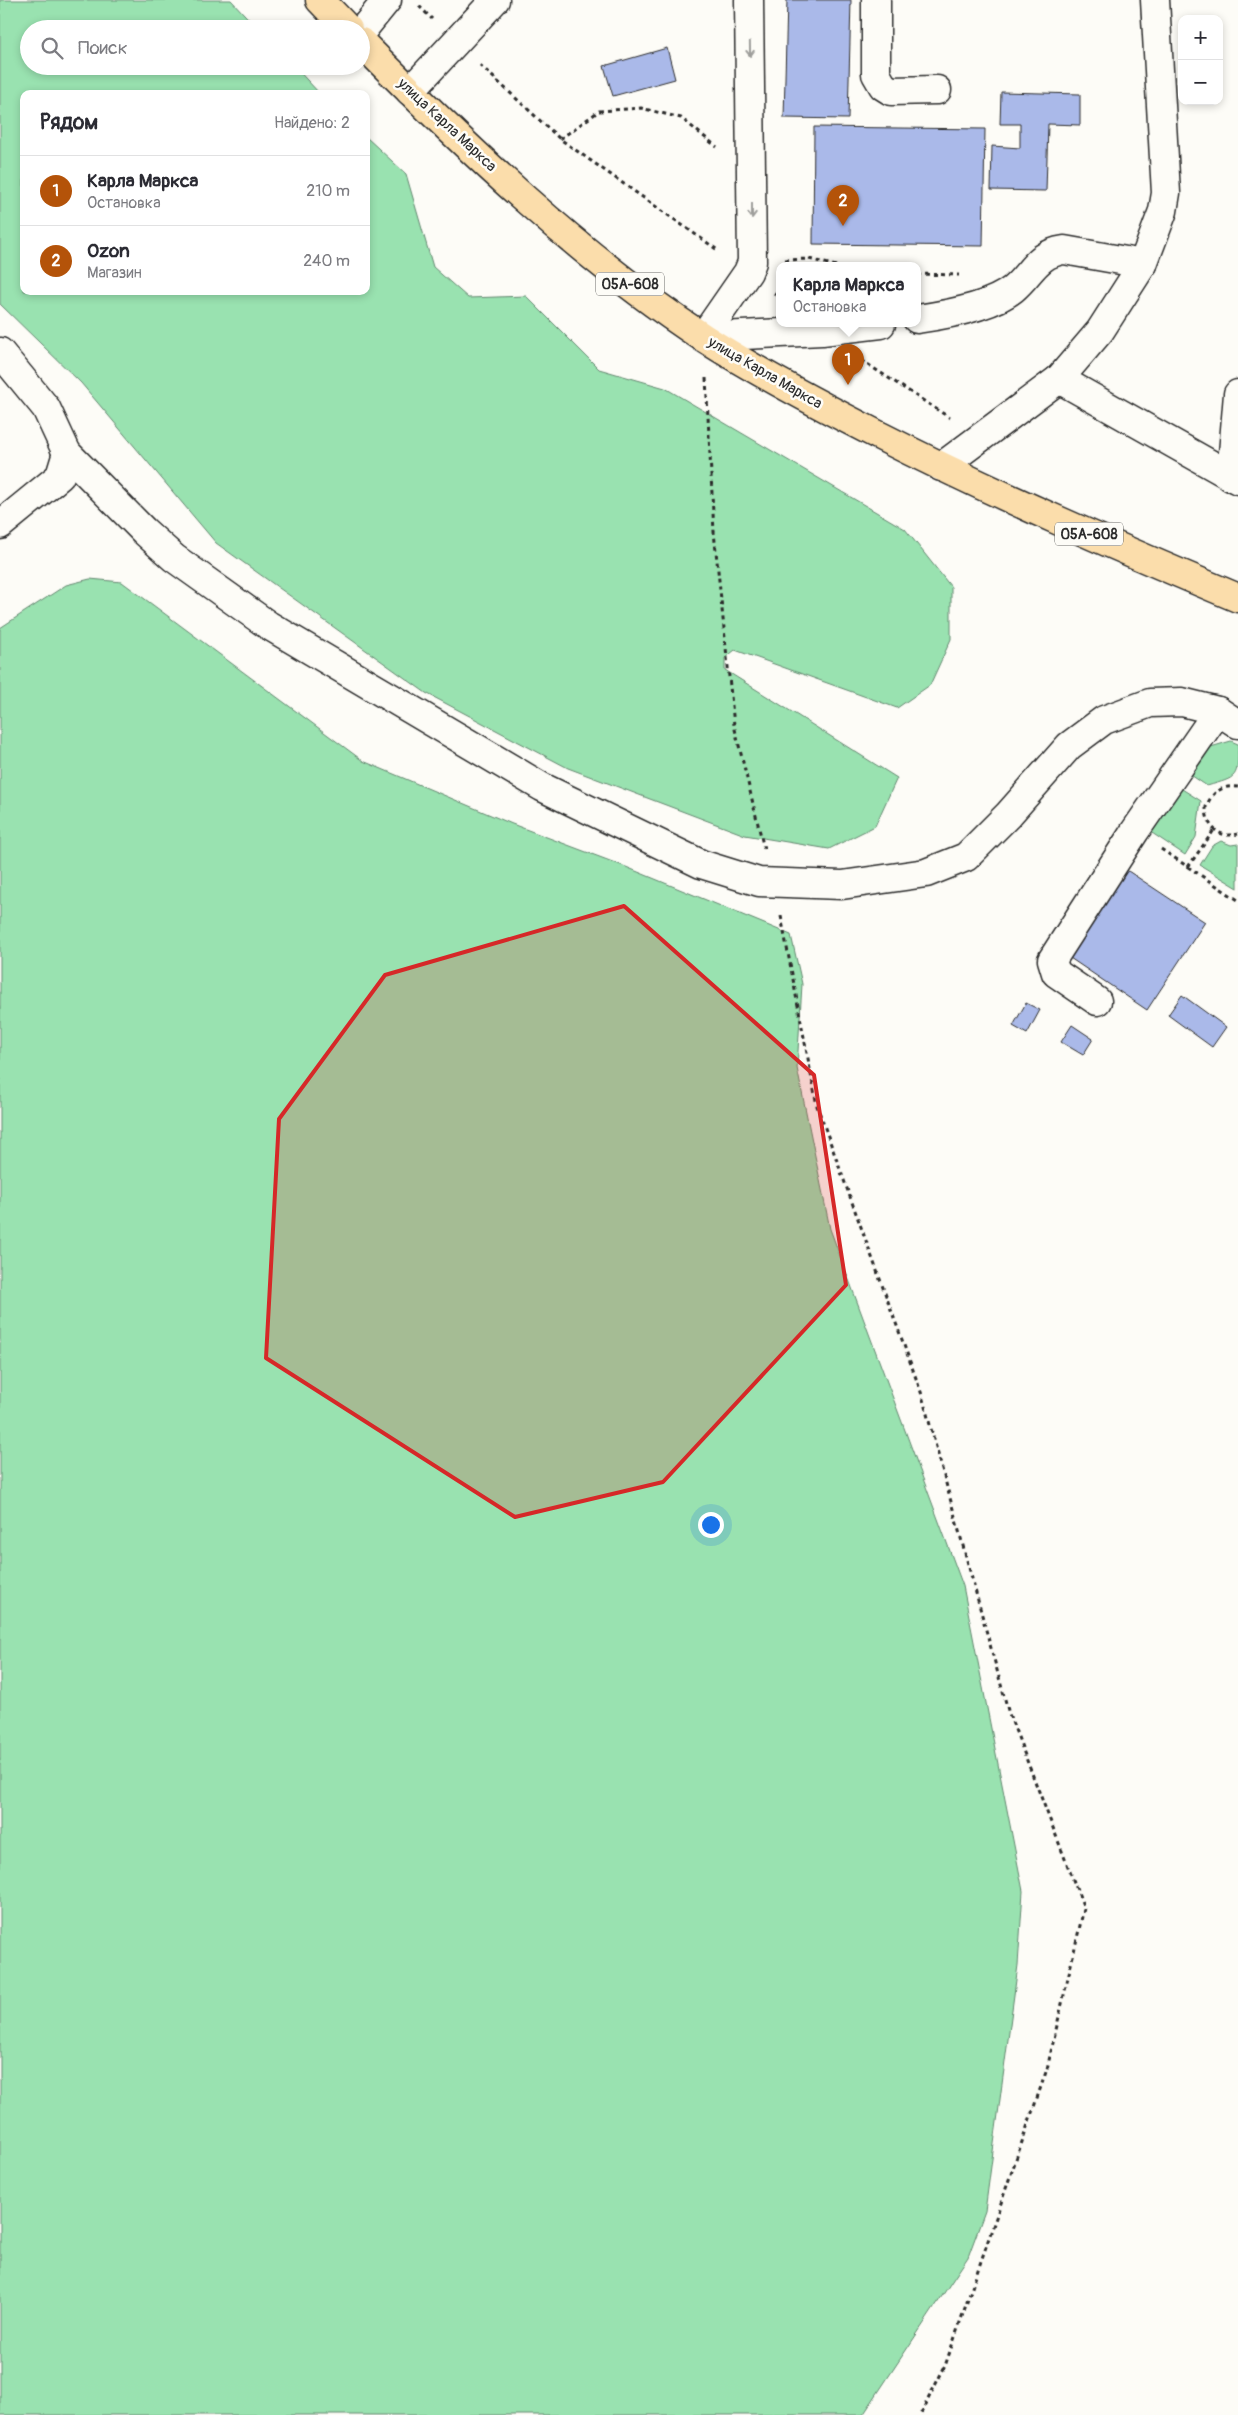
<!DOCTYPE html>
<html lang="ru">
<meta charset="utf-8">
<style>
:root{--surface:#fff;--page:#f2f2f3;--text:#2b2b33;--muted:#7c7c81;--line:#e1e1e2;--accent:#b45309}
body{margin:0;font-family:Pangolin,sans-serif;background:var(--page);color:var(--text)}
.controls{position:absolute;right:15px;top:15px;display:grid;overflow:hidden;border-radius:10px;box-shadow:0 2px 8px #0003}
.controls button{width:45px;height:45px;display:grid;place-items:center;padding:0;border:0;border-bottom:1px solid var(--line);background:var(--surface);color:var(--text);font:25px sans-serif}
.you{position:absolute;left:710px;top:1524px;width:18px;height:18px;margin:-12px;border:4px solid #fff;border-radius:50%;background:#1a73e8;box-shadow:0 0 0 8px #1a73e833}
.badge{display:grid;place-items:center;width:32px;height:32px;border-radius:50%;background:var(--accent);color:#fff;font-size:16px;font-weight:700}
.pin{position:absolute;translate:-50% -41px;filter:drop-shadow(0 1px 2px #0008)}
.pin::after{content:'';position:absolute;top:26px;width:18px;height:15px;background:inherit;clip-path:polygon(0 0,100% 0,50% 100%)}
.popup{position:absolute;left:776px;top:262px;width:145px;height:65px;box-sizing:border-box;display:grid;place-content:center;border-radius:10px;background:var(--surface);filter:drop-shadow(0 1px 4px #0005);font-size:16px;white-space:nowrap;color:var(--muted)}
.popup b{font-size:19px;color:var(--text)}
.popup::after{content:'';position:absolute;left:50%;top:100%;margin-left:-10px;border:10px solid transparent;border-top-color:var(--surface)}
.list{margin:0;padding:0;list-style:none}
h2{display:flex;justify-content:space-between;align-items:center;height:65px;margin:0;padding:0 20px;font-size:21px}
h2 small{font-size:16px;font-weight:400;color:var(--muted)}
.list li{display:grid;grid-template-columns:32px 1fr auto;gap:15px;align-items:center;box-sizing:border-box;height:70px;padding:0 20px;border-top:1px solid var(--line)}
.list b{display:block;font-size:19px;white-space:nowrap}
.list p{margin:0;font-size:16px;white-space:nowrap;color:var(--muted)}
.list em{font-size:16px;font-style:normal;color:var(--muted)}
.icon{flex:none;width:28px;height:28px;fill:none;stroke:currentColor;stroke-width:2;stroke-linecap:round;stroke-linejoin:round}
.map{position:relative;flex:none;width:1238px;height:2415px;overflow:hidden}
.search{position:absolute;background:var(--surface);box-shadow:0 2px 8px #0003;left:20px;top:20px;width:350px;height:55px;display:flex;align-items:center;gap:12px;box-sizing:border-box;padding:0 18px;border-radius:28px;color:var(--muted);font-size:19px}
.panel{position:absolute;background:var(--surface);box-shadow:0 2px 8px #0003;left:20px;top:90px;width:350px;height:205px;border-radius:10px}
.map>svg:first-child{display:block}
.green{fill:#99e2b0;stroke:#62866e}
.building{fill:#aab9e9;stroke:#2b2b2b}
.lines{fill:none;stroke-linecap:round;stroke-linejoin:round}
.minor-casing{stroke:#2b2b2b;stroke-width:31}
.highway-casing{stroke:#2b2b2b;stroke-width:31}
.path{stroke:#2b2b2b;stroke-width:3;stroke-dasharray:4 4;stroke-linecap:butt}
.minor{stroke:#fdfcf7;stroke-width:28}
.highway{stroke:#fbddab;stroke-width:28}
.oneway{stroke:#9e9e9b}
.marked{fill:#d62828;fill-opacity:0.2;stroke:#d62828;stroke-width:4;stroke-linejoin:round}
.labels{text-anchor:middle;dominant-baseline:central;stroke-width:5;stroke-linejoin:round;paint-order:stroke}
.shield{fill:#fdfcf7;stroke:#6a6a68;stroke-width:1}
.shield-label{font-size:14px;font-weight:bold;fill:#2b2b2b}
.street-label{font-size:15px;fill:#2b2b2b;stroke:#fdfcf7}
</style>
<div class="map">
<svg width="1238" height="2415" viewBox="0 0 1238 2415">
<rect width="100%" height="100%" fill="#fdfcf7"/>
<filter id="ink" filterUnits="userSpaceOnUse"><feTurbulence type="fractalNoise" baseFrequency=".02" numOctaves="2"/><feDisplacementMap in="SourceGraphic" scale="10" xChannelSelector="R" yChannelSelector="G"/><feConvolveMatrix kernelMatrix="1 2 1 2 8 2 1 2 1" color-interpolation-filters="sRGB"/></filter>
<g filter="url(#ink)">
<!-- green -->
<g class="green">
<path d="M0 0H231L258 29H29V66H294L320 94H24V291H366V137L406 174 433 267 468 298 526 296 599 369 665 388 905 529 951 587V639L930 685 897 708 735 650 725 658V670L897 778 875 826 829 849 745 835 568 768 426 693 216 543 81 383 0 304Z"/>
<path d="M90 579 122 582 363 761 512 824 626 867 791 935 802 984 797 1068 830 1229 963 1586 1023 1891 1018 1965 985 2211 968 2257 863 2415H0V628L66 585Z"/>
<path d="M1231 741 1238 744C1238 779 1238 777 1207 786L1185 771 1204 749Z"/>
<path d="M1174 784 1201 801 1196 837 1185 855 1146 829Z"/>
<path d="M1221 841 1231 845 1238 844V888L1200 865 1212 846Z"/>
</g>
<!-- building -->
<g class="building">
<path d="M787 0H851L848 119 784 118Z"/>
<path d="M667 48 675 79 613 96 604 66Z"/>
<path d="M1001 92 1080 94V125L1048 124 1046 191 991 190 992 146 1020 148V124H1000Z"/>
<path d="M814 127 985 129 983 246 813 244Z"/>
<path d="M1125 869 1205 922 1147 1010 1067 956Z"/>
<path d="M1182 995 1226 1027 1212 1047 1168 1015Z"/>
<path d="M1026 1003 1040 1010 1027 1034 1013 1026Z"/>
<path d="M1072 1025 1093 1039 1083 1055 1061 1042Z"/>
</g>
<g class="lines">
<defs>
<g id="minor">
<path d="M876 0V74L883 86 891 91 937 90"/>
<path d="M361 32 387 0"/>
<path d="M410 91 495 0"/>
<path d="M917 319C945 315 991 307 1013 289 1032 273 1036 254 1064 250L1143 264"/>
<path d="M703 337 748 272 752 262 749 0"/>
<path d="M703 337 822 331 881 324"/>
<path d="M0 352 46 408 67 453 144 531 174 558 268 625 542 787 701 864 759 882 842 885 926 873 966 857 1008 815 1069 746 1104 720 1150 703 1182 702 1218 711"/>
<path d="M1059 379 1238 480"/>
<path d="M941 467 1059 379 1100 331 1143 264 1163 211 1166 193 1155 0"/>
<path d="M1231 477 1238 394"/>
<path d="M0 525 60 476 67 453"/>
<path d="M1097 1001 1056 973 1052 960 1135 831 1218 711 1238 724"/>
</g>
<g id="highway">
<path d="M320 0 348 29"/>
<path d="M361 42C466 148 579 256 704 338 760 374 819 405 878 435 996 495 1117 547 1238 598"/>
</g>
</defs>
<!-- minor casing -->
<use href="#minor" class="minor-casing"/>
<!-- highway casing -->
<use href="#highway" class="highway-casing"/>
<!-- path -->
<g class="path">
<path d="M419 6 432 19"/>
<path d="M480 65 560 139 719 251"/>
<path d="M560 139 599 111 641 108 681 118 717 147"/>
<path d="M785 260 809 259 836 266"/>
<path d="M917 274 959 275"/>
<path d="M774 293 779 297"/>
<path d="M861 360 950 418"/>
<path d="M706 378 714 532 734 725 764 849"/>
<path d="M1238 787C1222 785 1212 792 1206 807 1206 826 1218 839 1238 834"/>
<path d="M1161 849 1238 900"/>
<path d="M1188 867 1214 830"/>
<path d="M781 916 817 1106 921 1392 1009 1714 1084 1908 1047 2069 945 2366 920 2415"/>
</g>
<!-- minor -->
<use href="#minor" class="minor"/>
<!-- highway -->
<use href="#highway" class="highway"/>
</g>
<!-- one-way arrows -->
<defs><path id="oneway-shaft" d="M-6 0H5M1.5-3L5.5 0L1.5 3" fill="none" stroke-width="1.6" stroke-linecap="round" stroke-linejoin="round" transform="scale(1.25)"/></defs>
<g class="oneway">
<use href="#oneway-shaft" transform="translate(750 49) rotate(89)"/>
<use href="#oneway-shaft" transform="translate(752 211) rotate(90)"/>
</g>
</g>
<!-- marked area -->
<path class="marked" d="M624 906 814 1075 846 1285 663 1482 515 1517 266 1358 279 1119 385 975Z"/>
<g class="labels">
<!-- shield labels -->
<g class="shield">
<rect x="596" y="272.5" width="68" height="23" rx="4"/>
<rect x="1055" y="522.5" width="68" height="23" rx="4"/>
</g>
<g class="shield-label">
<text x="630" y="284">05А-608</text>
<text x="1089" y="534">05А-608</text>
</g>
<!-- street labels -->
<g class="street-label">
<text transform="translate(447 125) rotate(43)">улица Карла Маркса</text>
<text transform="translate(765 373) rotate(30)">улица Карла Маркса</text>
</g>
</g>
</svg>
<div class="controls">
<button>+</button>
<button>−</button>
</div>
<div class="you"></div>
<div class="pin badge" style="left:848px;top:385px">1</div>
<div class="popup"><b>Карла Маркса</b>Остановка</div>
<div class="pin badge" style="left:843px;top:226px">2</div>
<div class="search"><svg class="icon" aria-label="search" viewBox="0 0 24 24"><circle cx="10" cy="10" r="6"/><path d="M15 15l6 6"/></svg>Поиск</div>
<section class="panel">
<h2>Рядом<small>Найдено: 2</small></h2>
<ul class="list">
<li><span class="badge">1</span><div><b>Карла Маркса</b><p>Остановка</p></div><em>210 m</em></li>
<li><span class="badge">2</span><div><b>Ozon</b><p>Магазин</p></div><em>240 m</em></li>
</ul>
</section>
</div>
